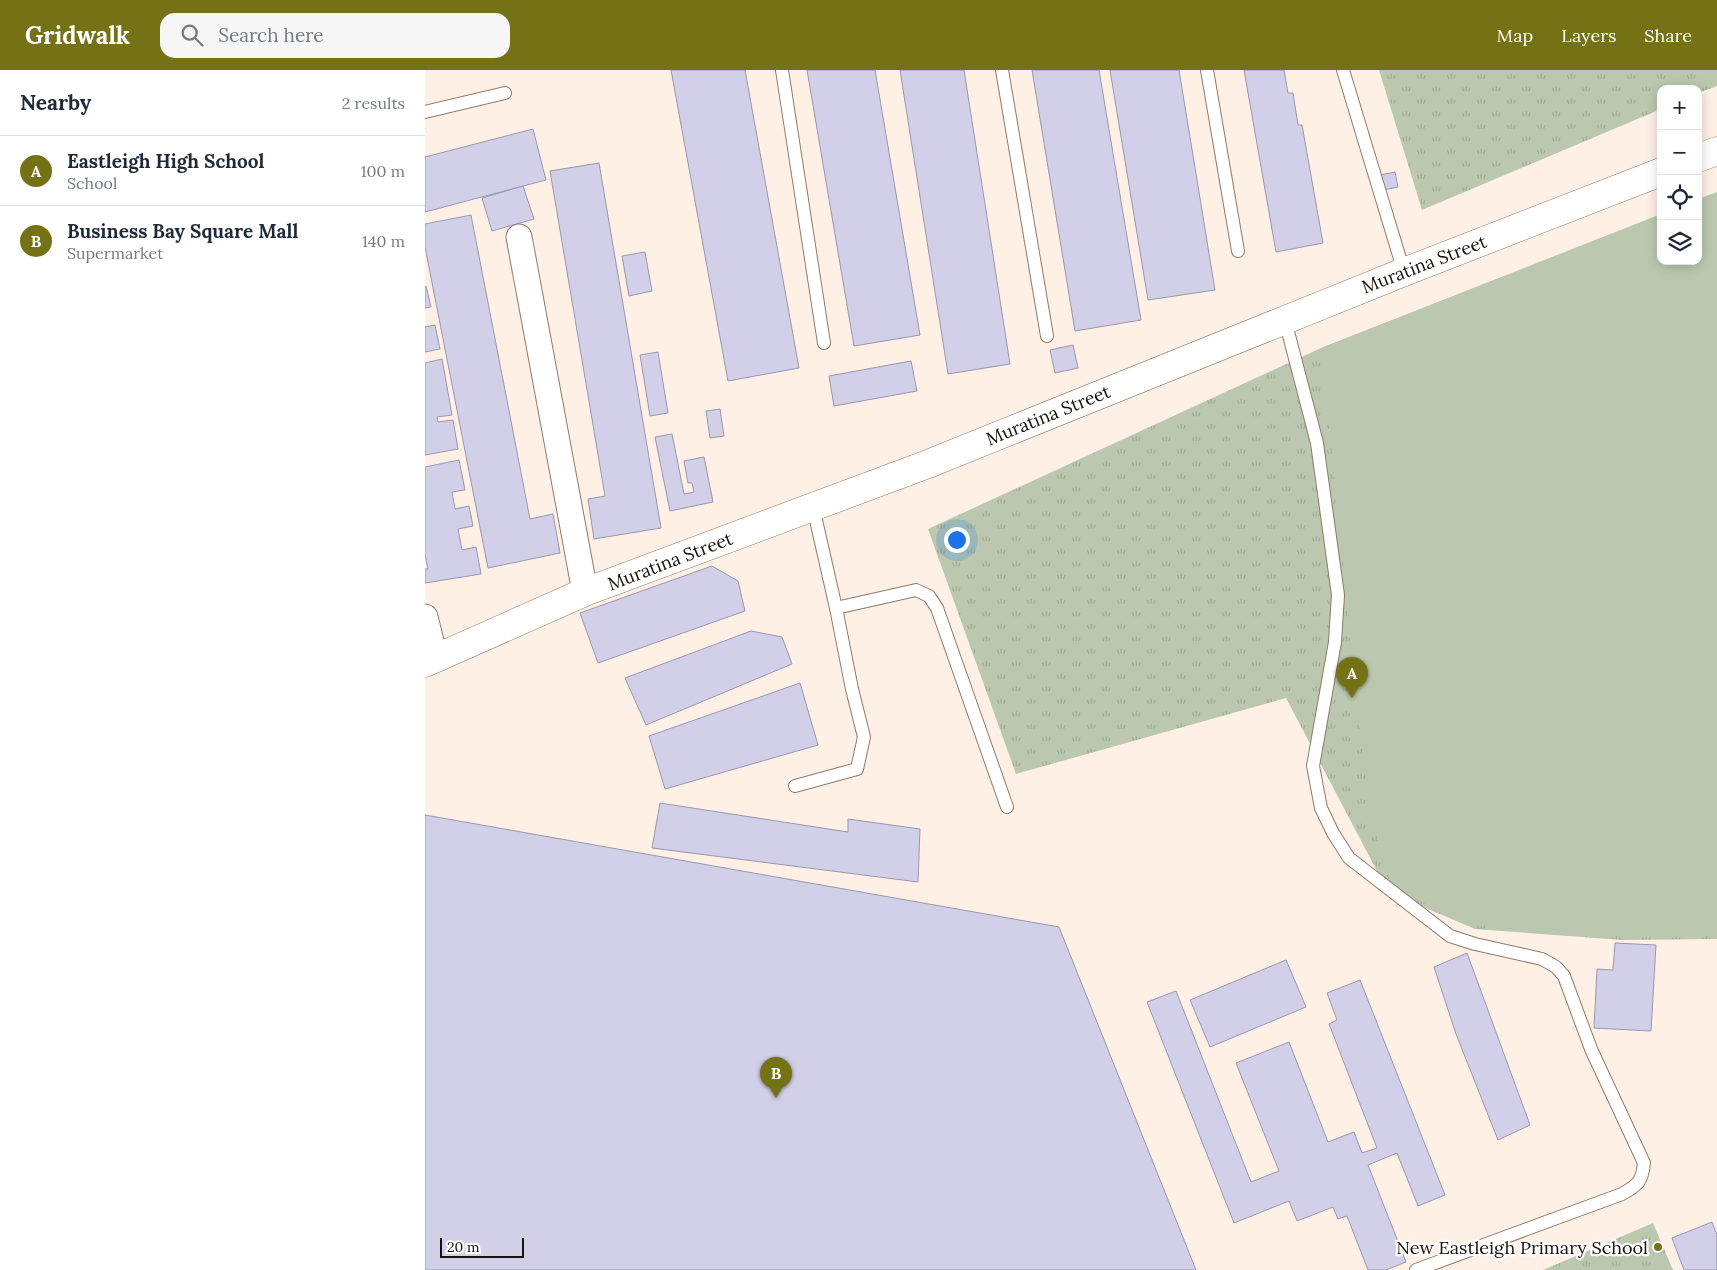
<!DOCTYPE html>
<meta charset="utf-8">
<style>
:root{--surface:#fff;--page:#f6f6f7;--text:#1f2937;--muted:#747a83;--line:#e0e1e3;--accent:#757215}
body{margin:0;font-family:Lora,serif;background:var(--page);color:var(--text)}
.controls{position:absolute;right:15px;top:15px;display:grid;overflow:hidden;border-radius:10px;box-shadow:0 2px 12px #0003}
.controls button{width:45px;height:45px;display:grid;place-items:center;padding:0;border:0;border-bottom:1px solid var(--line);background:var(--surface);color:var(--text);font:25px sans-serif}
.scale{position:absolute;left:15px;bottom:12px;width:84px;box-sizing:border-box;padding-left:5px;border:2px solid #18100a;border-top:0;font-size:14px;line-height:18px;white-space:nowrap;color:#18100a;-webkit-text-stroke:4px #fff;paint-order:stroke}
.you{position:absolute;left:531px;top:469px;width:18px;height:18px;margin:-12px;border:4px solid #fff;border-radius:50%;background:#1a73e8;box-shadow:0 0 0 8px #1a73e833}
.badge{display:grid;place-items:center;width:32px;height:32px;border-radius:50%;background:var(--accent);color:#fff;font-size:16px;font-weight:700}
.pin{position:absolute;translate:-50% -41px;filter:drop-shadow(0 1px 2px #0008)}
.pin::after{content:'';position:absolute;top:26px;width:18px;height:15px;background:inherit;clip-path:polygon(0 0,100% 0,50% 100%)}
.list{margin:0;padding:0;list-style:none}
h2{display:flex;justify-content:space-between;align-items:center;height:65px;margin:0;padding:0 20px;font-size:21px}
h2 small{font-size:16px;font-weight:400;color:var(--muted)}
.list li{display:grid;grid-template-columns:32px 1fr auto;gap:15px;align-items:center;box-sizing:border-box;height:70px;padding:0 20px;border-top:1px solid var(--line)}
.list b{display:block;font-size:19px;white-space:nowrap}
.list p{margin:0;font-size:16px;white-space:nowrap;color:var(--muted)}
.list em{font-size:16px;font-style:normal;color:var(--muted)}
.icon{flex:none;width:28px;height:28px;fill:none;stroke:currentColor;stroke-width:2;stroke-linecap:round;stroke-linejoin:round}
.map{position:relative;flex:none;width:1292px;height:1200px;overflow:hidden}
header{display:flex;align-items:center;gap:30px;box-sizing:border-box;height:70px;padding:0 25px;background:var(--accent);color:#fff}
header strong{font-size:24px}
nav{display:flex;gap:28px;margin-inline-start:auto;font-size:18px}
.search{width:350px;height:45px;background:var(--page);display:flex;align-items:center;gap:12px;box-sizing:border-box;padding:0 18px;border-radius:15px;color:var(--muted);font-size:19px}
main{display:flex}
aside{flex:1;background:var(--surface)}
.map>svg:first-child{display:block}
.park{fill:url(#park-tufts)}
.pitch{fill:#bbc8af}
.building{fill:#d2cfe8;stroke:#9996ae}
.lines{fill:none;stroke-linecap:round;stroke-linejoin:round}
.lane-casing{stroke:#8f7a6b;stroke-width:14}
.street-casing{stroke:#8f7a6b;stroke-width:27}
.secondary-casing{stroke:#8f7a6b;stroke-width:29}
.lane{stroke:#fff;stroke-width:12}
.street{stroke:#fff;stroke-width:25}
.secondary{stroke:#fff;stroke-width:28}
.poi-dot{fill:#757215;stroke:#fff;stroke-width:2}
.labels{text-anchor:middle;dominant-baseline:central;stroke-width:4.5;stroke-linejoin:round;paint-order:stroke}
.street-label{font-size:18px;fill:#18100a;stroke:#fff}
.poi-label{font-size:18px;fill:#18100a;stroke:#fff;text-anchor:end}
</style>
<header>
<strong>Gridwalk</strong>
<div class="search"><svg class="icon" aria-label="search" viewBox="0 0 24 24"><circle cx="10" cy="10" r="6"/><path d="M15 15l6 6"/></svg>Search here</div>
<nav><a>Map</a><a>Layers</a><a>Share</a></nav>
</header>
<main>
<aside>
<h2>Nearby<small>2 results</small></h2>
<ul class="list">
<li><span class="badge">A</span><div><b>Eastleigh High School</b><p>School</p></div><em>100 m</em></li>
<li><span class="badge">B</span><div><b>Business Bay Square Mall</b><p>Supermarket</p></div><em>140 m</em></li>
</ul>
</aside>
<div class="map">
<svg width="1292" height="1200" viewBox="0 0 1292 1200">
<defs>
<pattern id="park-tufts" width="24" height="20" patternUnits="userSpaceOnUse" patternTransform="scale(1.25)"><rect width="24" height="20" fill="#bbc8af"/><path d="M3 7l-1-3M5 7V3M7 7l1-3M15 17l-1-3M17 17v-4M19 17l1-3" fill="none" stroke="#a0ab95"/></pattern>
</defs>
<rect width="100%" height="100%" fill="#fff0e6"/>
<!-- park -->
<g class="park">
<path d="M954 0H1292V16L1273 23V19H1236V39L997 140Z"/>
<path d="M1292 123V869L1197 870 1050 859 963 822 861 628 591 704 503 459 896 278 1236 145V191H1273Z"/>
<path d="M1228 1153 1248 1200H1118Z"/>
</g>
<!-- pitch -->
<path class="pitch" d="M1292 122V866L1200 867 1054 856 967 819 943 733 896 278 1236 144V191H1273V129Z"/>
<!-- building -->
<g class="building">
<path d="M246 0H320L374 298 303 311Z"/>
<path d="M382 0H450L495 265 429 276Z"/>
<path d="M475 0H539L585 294 523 304Z"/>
<path d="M607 0H674L716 250 650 261Z"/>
<path d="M685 0H754L790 220 723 230Z"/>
<path d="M819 0H859L863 23H868L873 55H877L898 173 851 182Z"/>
<path d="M108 59 121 110 0 142V87Z"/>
<path d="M174 93 236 458 169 469 163 429 180 426 125 101Z"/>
<path d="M970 102 973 117 958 120 955 105Z"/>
<path d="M98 116 109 149 67 161 57 128Z"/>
<path d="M46 145 105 449 128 444 135 483 63 498 0 177V154Z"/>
<path d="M220 182 227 221 204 226 197 186Z"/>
<path d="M1 216 6 237 0 238V217Z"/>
<path d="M10 255 15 279 0 282V257Z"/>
<path d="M648 275 653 298 630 303 625 280Z"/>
<path d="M233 282 243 343 225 346 215 285Z"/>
<path d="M17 289 27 345 12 347 13 352 28 350 33 379 0 385V293Z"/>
<path d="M486 291 492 321 409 336 404 306Z"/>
<path d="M295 339 299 366 285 368 281 341Z"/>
<path d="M247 364 259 424 269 422 267 413H263L259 391 279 387 288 432 245 441 230 367Z"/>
<path d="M34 390 40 420 27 422 30 439 44 436 48 456 33 459 37 480 51 477 56 504 0 513V499H3L0 485V397Z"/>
<path d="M287 496 313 511 320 541 173 593 155 543Z"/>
<path d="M326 561 357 567 367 594 221 655 200 608Z"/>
<path d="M375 613 393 675 240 719 224 666Z"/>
<path d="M235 733 423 762V749L495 759 493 812 227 778Z"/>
<path d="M0 745 634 857 771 1200H0Z"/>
<path d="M1190 873 1231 875 1226 961 1169 958 1172 899 1188 900Z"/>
<path d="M1042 883 1105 1055 1073 1070 1031 964 1009 897Z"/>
<path d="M861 890 881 937 785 977 765 930Z"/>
<path d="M935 910 1020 1125 993 1136 972 1083 943 1095 981 1192 961 1200H943L922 1146 913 1149 908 1137 872 1151 864 1131 809 1153 722 932 751 921 826 1112 854 1101 811 993 864 972 903 1072 929 1062 937 1083 952 1078 904 954 912 950 902 923Z"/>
<path d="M1287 1152 1292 1165V1200H1259L1247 1168Z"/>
</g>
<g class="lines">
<defs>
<g id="lane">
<path d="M357 0 399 273"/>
<path d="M577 0 622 266"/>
<path d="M782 0 813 181"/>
<path d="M918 0 979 202"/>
<path d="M0 42 80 23"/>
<path d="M860 250 892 373 913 525 910 572 888 696 896 738 908 763 924 788 1025 866 1050 874 1117 889 1131 897 1139 906 1166 979 1219 1093C1217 1112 1213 1115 1197 1124L991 1200"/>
<path d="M411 538 491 520 504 526 512 538 582 737"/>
<path d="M370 716 432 699 439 667 427 619 411 538 388 437"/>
</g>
<g id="street">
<path d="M94 167 160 522"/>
<path d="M0 547 10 588"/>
</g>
<g id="secondary">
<path d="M1273 88 1292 81"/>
<path d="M0 593 160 522 503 394 979 202 1236 102"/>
</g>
</defs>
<!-- lane casing -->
<use href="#lane" class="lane-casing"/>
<!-- street casing -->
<use href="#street" class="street-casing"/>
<!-- secondary casing -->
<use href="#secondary" class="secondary-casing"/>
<!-- lane -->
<use href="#lane" class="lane"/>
<!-- street -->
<use href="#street" class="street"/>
<!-- secondary -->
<use href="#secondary" class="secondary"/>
</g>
<!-- markers -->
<circle class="poi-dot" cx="1233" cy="1177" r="5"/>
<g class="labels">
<!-- street labels -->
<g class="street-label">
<text transform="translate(999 194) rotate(-21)">Muratina Street</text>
<text transform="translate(623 345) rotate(-22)">Muratina Street</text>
<text transform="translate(245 491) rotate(-21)">Muratina Street</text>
</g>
<!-- poi labels -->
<g class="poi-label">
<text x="1223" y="1177">New Eastleigh Primary School</text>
</g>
</g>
</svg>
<div class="controls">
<button>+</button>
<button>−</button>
<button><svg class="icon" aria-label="locate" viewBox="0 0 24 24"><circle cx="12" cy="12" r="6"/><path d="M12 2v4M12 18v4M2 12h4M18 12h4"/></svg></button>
<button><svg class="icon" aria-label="layers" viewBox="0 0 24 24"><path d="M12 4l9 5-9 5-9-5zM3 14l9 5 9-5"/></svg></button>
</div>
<div class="scale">20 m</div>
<div class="you"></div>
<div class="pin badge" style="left:927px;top:628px">A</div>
<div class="pin badge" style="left:351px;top:1028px">B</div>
</div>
</main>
